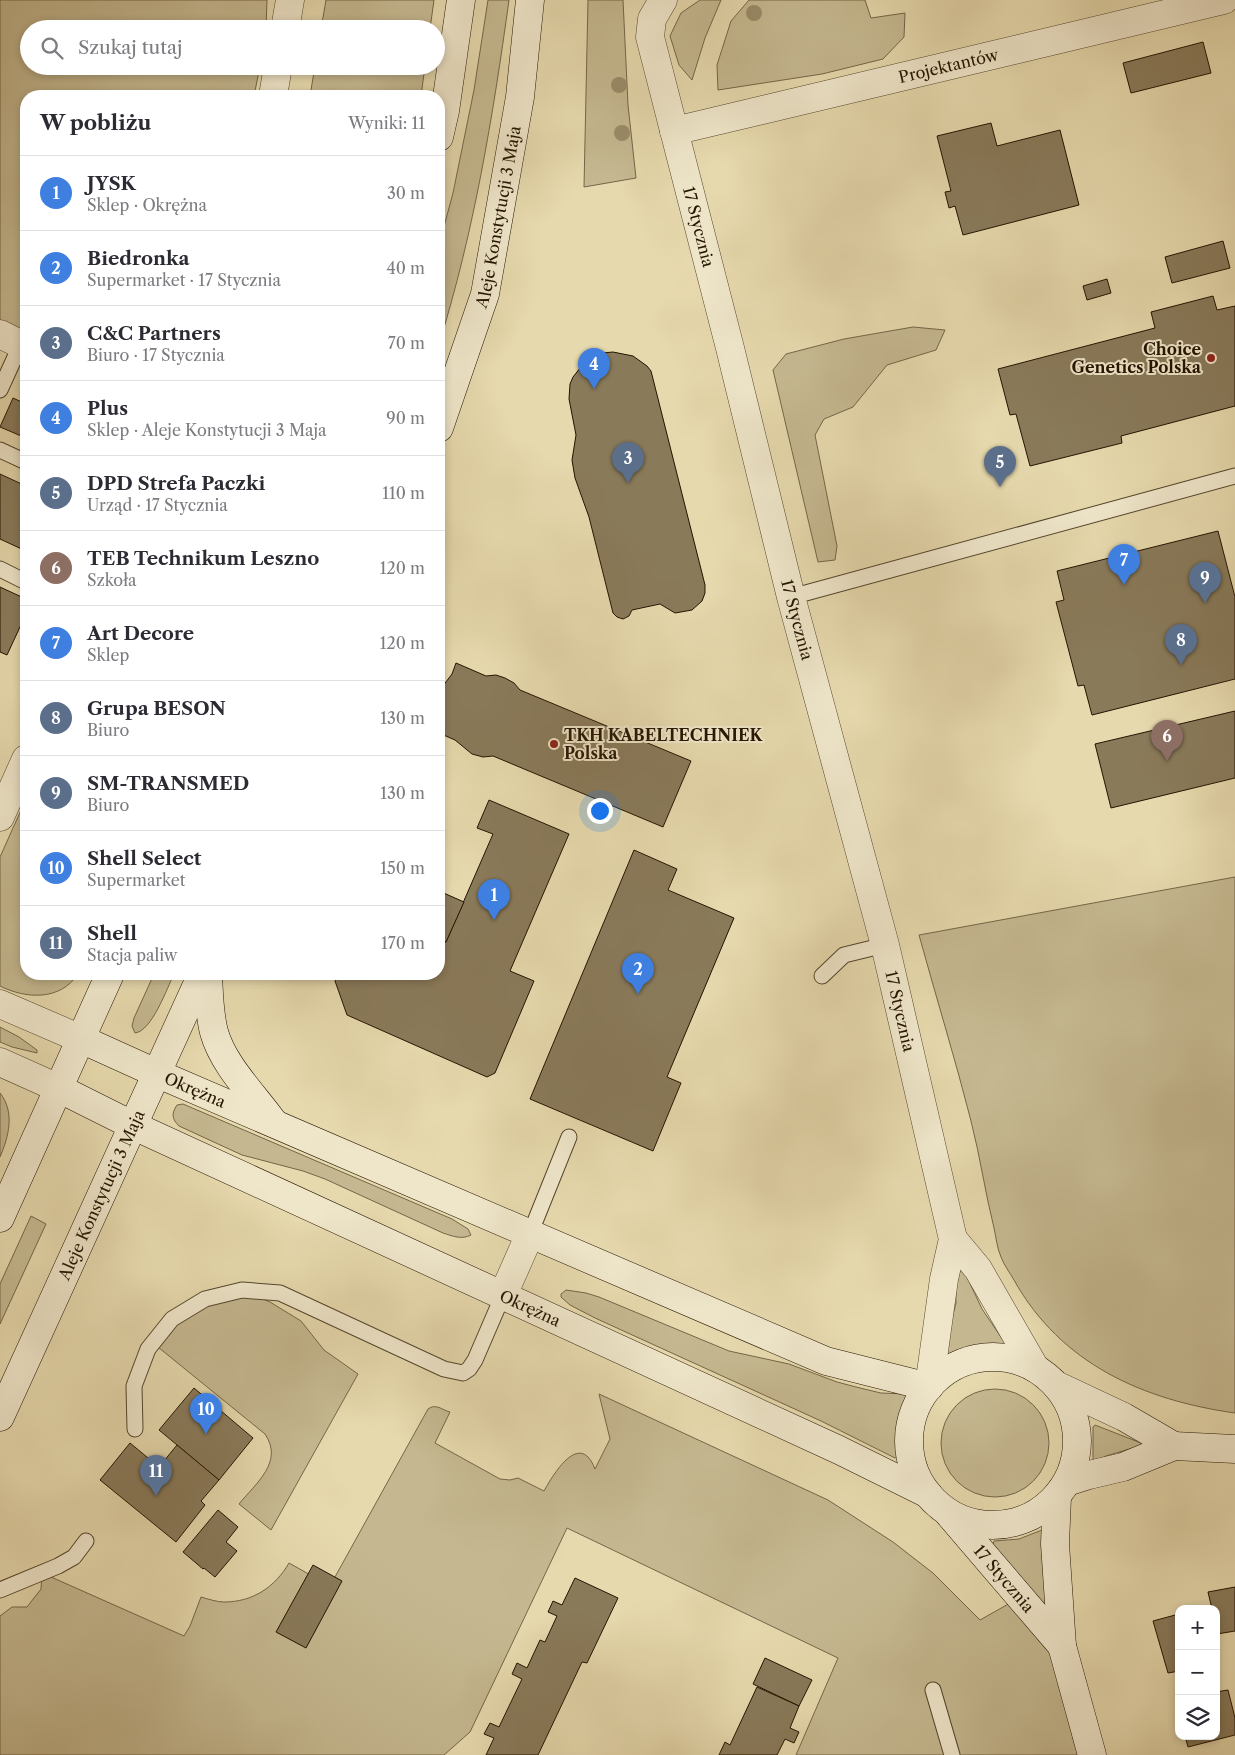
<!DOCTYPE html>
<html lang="pl">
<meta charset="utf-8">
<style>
:root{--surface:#fff;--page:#f7f7f7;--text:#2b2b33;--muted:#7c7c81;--line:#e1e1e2;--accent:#8f2418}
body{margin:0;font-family:"Libre Caslon Text",serif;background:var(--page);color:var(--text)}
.controls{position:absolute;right:15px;bottom:15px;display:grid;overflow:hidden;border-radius:10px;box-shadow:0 2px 8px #0003}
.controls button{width:45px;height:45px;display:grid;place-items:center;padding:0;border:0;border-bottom:1px solid var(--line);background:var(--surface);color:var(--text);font:25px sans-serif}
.you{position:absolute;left:599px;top:810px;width:18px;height:18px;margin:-12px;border:4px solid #fff;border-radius:50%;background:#1a73e8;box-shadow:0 0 0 8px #1a73e833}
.badge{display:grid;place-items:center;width:32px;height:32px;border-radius:50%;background:var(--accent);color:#fff;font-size:16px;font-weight:700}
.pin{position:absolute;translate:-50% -41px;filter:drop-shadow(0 1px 2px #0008)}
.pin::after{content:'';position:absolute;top:26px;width:18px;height:15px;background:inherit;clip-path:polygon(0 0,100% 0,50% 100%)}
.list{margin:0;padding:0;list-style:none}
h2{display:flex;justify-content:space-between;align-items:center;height:65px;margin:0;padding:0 20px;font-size:21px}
h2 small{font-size:16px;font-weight:400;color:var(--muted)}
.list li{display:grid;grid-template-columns:32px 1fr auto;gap:15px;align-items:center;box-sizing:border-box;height:75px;padding:0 20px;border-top:1px solid var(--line)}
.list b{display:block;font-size:19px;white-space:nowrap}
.list p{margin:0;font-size:16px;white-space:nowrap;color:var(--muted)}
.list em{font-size:16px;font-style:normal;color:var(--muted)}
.icon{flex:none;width:28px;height:28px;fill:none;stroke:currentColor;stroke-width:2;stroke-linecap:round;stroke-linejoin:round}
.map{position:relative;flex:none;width:1235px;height:1755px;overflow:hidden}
.search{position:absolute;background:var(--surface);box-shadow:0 2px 8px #0003;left:20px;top:20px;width:425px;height:55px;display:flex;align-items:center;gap:12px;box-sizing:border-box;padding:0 18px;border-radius:28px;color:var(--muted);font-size:19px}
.panel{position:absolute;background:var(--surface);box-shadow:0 2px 8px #0003;left:20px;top:90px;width:425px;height:890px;border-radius:20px}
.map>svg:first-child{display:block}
.green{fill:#c5b890;stroke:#746648}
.building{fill:#897a5a;stroke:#241400}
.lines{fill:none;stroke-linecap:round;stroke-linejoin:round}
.lane-casing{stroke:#54452b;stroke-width:17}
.street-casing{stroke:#54452b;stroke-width:29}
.secondary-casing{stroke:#241400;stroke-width:29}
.lane{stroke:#efe6ca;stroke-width:15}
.street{stroke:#efe6ca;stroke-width:28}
.secondary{stroke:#efe6ca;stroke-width:28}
.tree{fill:#9a8c69}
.poi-dot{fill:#8f2418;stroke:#efe6ca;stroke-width:2}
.labels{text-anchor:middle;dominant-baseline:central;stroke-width:4;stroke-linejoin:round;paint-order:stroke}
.street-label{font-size:16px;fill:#241400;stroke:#efe6ca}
.poi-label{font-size:16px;font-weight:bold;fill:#241400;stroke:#efe6ca;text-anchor:end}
</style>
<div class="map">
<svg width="1235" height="1755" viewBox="0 0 1235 1755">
<rect width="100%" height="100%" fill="#e6d9ad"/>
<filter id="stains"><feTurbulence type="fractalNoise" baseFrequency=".004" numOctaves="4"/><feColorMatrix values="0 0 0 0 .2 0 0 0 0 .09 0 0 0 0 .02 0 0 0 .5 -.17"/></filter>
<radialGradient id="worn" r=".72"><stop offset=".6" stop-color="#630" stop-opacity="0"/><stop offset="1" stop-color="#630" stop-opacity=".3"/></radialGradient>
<!-- green -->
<g class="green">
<path d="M0 0H267L266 29H29V66H260L254 96H26V335L0 323Z"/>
<path d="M326 0H434L430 29H321Z"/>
<path d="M488 0H509C493 116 474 232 439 344V245L453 193 474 90Z"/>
<path d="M588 0H623L628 105 636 178 584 187Z"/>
<path d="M700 0H721L705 38 692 80 679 65 670 36 681 13Z"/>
<path d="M749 0H865L871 18 905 13 904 37 883 59 822 74 718 90 717 65 731 21Z"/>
<path d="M315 66H425L421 96H310Z"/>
<path d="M913 327 945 330 936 350 887 365 853 407 824 419 815 435 837 546 835 560 818 562 773 370 786 354 844 339Z"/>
<path d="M26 799V974H78C60 1001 26 999 0 986V857Z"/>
<path d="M1235 877V1413C1143 1400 1061 1364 1014 1280 1010 1273 1004 1265 1001 1257 997 1248 996 1237 994 1228 985 1192 980 1156 971 1121 955 1058 936 997 919 935Z"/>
<path d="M154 974H174C167 988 152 1031 135 1033L132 1026 134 1018Z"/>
<path d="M0 1027 19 1037 37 1050V1053L12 1047 0 1042Z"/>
<path d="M0 1093C15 1112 9 1136 0 1157Z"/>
<path d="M183 1104 452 1219 468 1229 471 1235C462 1240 452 1236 443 1233L325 1179 303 1171 242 1155 179 1126C172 1119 171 1114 177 1105Z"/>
<path d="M31 1216 46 1224 0 1324V1284Z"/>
<path d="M959 1260 982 1309 1005 1343 1003 1345C982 1344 963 1349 945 1359L942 1358 956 1303 955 1262Z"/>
<path d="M242 1290 270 1302 301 1321 324 1350 358 1374 271 1530 239 1504C256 1483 284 1462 265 1434L153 1343 172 1319Z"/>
<path d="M566 1290 586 1293 599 1297 729 1351 789 1364 837 1382 860 1388 881 1393 907 1394 908 1397 898 1425 897 1457 895 1458 821 1421 595 1318 570 1305 561 1297V1294Z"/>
<circle cx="995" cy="1443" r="54"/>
<path d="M599 1394 828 1500 893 1542 933 1573 980 1620 1019 1598 1062 1646 1091 1755H796L838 1658 567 1528 470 1732 444 1755H0V1616L12 1607H27L41 1589 42 1573 184 1636 190 1626 201 1597C208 1599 217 1602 224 1602 253 1602 275 1587 289 1563L330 1586 428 1409C436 1403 442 1410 450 1412L435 1443 500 1479 510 1480 518 1478 544 1491C554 1473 580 1430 595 1469L610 1439Z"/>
<path d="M1095 1425 1141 1443 1143 1445 1106 1456 1096 1461 1093 1460V1427Z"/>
<path d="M1042 1530 1044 1580 1052 1615 993 1544 994 1541 1019 1539Z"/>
</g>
<!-- building -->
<g class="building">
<path d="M1203 42 1211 73 1131 93 1123 63Z"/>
<path d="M991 123 997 146 1060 130 1079 205 963 235 955 206 949 208 945 192 951 191 937 136Z"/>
<path d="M1223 241 1230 268 1172 283 1165 257Z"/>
<path d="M1107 279 1111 293 1087 300 1083 286Z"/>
<path d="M1213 296 1217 310 1235 306V406L1121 436 1122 443 1030 466 1016 414 1010 415 998 369 1155 328 1151 312Z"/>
<path d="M613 352 633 356 647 366 651 371 705 585V593L702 601 692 610 675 613 660 604 632 610 629 616 623 619 617 617 613 613 589 517 575 478 572 460 576 435 569 399 570 384 573 377 584 363 603 353Z"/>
<path d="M13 398 26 404V438L0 427Z"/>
<path d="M0 474 26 486V551L0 539Z"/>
<path d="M1218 531 1235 597V679L1092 715 1084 685 1078 686 1056 602 1064 600 1057 571Z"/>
<path d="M0 587 26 599V614L7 655 0 652Z"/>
<path d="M456 663 486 676 496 675 505 678 514 683 520 690 691 761 663 827 493 756 483 757 472 754 455 740 439 733V691L452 674Z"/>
<path d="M1235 711V778L1111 808 1095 744Z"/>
<path d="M489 800 569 834 510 971 534 981 495 1073 487 1077 347 1015 335 981 338 974H439V939L446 942 493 834 477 828Z"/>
<path d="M634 850 677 869 668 890 734 918 667 1077 681 1083 653 1151 530 1099Z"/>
<path d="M439 891 464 902 446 942 439 939Z"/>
<path d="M194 1388 253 1438 219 1480 159 1430Z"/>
<path d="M130 1443 159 1467 177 1445 219 1480 201 1501 205 1505 176 1542 100 1480Z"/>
<path d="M218 1510 238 1527 226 1542 237 1551 215 1577 204 1568 203 1569 183 1552Z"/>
<path d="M313 1565 342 1581 306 1648 276 1632Z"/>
<path d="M575 1578 618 1598 587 1663 582 1662 538 1755H486L494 1738 484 1734 490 1723 499 1727 522 1679 512 1674 517 1663 527 1668 540 1640 545 1642 557 1616 548 1612 553 1601 562 1605Z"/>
<path d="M1235 1587V1631L1217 1634 1216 1609H1212L1208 1592Z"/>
<path d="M1179 1614V1671L1168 1673 1153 1621Z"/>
<path d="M765 1658 812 1680 799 1706 753 1684Z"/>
<path d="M757 1687 799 1706 790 1728 799 1732 794 1743 785 1739 777 1755H719L725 1742 730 1745Z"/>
<path d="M1228 1690 1235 1718V1735L1188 1747 1185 1736H1216V1692Z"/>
</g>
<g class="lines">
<defs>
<g id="lane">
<path d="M0 390 21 344"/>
<path d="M0 450 26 462"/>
<path d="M0 569 26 582"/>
<path d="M791 597 1235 476"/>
<path d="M822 976 844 955 885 945"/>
<path d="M530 1234 569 1137"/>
<path d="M135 1429 134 1386 148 1349 172 1319 205 1299 242 1290 280 1293 444 1369 463 1373 469 1369 475 1360 503 1295"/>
<path d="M0 1590 58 1566 74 1557 86 1541"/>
<path d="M933 1690 952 1755"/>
</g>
<g id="street">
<path id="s1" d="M663 0 652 19 650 37 730 348 791 597 885 945 953 1239 944 1279 929 1387"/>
<path d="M285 29 290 0"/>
<path d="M273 96 278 66"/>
<path id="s2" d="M674 131 1224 0"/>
<path d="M0 334 26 347"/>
<path d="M0 817 26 759"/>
<path d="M0 1004 81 1039"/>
<path d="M0 1062 58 1088"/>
<path d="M953 1239 978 1269 1035 1368"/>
<path d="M503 1295 530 1234"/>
</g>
<g id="secondary">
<path d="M439 137 445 111 461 0"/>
<path id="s3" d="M439 428 485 294 520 97 530 0"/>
<path d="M208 974C209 993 209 1013 214 1032 223 1065 254 1095 274 1123"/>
<path id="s4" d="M81 1039 156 1073 826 1361 929 1387"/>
<path id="s5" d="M58 1088 132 1125 839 1450 928 1494"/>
<path d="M0 1218 110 974"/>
<circle cx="993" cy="1441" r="84"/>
<path d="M1056 1385 1124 1417 1174 1446"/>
<path id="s6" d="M0 1417 202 974"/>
<path d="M1067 1482 1089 1475 1123 1467 1174 1446 1235 1449"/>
<path d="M1057 1497 1055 1544 1062 1646 1092 1755"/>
<path id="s7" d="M949 1514 1062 1646"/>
</g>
</defs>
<!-- lane casing -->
<use href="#lane" class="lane-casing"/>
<!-- street casing -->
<use href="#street" class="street-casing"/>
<!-- secondary casing -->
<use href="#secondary" class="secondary-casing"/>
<!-- lane -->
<use href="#lane" class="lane"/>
<!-- street -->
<use href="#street" class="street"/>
<!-- secondary -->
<use href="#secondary" class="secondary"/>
</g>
<!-- trees -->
<g class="tree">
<circle cx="754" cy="13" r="8"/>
<circle cx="619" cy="85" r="8"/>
<circle cx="622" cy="133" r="8"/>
</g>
<!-- markers -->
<g class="poi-dot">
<circle cx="1211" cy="358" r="5"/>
<circle cx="554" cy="744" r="5"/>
</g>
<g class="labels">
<!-- street labels -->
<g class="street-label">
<text stroke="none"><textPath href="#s2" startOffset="282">Projektantów</textPath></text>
<text stroke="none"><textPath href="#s3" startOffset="220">Aleje Konstytucji 3 Maja</textPath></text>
<text stroke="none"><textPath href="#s1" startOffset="236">17 Stycznia</textPath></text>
<text stroke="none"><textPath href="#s1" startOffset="641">17 Stycznia</textPath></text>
<text stroke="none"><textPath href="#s1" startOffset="1046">17 Stycznia</textPath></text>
<text stroke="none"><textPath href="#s4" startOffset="125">Okrężna</textPath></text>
<text stroke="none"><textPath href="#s6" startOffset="244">Aleje Konstytucji 3 Maja</textPath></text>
<text stroke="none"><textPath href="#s5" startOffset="521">Okrężna</textPath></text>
<text stroke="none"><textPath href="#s7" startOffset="85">17 Stycznia</textPath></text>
</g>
<!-- poi labels -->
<g class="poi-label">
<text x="1201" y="349">Choice<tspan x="1201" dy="18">Genetics Polska</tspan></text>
<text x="564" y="735" text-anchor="start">TKH KABELTECHNIEK<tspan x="564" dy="18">Polska</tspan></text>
</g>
</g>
<rect width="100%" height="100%" filter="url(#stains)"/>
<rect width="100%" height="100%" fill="url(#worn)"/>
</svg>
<div class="controls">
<button>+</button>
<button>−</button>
<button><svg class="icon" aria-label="layers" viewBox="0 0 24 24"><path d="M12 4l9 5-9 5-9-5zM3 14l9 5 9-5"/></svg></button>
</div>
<div class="you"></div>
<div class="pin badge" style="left:494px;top:920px;background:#3f7fe0">1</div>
<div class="pin badge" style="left:638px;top:994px;background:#3f7fe0">2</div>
<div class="pin badge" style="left:628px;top:483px;background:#5c6f8a">3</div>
<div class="pin badge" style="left:594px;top:389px;background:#3f7fe0">4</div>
<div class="pin badge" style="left:1000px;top:487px;background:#5c6f8a">5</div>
<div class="pin badge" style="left:1167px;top:761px;background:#8d6e63">6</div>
<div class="pin badge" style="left:1124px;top:585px;background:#3f7fe0">7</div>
<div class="pin badge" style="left:1181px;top:665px;background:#5c6f8a">8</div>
<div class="pin badge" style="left:1205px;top:603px;background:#5c6f8a">9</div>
<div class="pin badge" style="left:206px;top:1434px;background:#3f7fe0">10</div>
<div class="pin badge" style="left:156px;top:1496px;background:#5c6f8a">11</div>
<div class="search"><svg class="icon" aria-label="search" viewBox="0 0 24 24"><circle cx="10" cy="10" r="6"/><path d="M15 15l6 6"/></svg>Szukaj tutaj</div>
<section class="panel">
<h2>W pobliżu<small>Wyniki: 11</small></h2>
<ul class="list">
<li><span class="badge" style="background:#3f7fe0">1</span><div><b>JYSK</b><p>Sklep · Okrężna</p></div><em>30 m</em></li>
<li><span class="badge" style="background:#3f7fe0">2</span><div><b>Biedronka</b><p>Supermarket · 17 Stycznia</p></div><em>40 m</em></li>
<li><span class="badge" style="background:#5c6f8a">3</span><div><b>C&amp;C Partners</b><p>Biuro · 17 Stycznia</p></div><em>70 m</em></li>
<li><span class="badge" style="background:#3f7fe0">4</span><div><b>Plus</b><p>Sklep · Aleje Konstytucji 3 Maja</p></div><em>90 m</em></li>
<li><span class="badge" style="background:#5c6f8a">5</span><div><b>DPD Strefa Paczki</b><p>Urząd · 17 Stycznia</p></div><em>110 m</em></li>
<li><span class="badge" style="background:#8d6e63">6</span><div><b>TEB Technikum Leszno</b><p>Szkoła</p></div><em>120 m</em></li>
<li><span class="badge" style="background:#3f7fe0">7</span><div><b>Art Decore</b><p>Sklep</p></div><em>120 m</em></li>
<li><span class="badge" style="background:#5c6f8a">8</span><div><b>Grupa BESON</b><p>Biuro</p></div><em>130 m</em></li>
<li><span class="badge" style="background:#5c6f8a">9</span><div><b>SM-TRANSMED</b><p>Biuro</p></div><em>130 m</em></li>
<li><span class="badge" style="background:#3f7fe0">10</span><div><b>Shell Select</b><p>Supermarket</p></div><em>150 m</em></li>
<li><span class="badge" style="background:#5c6f8a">11</span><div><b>Shell</b><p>Stacja paliw</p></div><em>170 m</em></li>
</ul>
</section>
</div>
